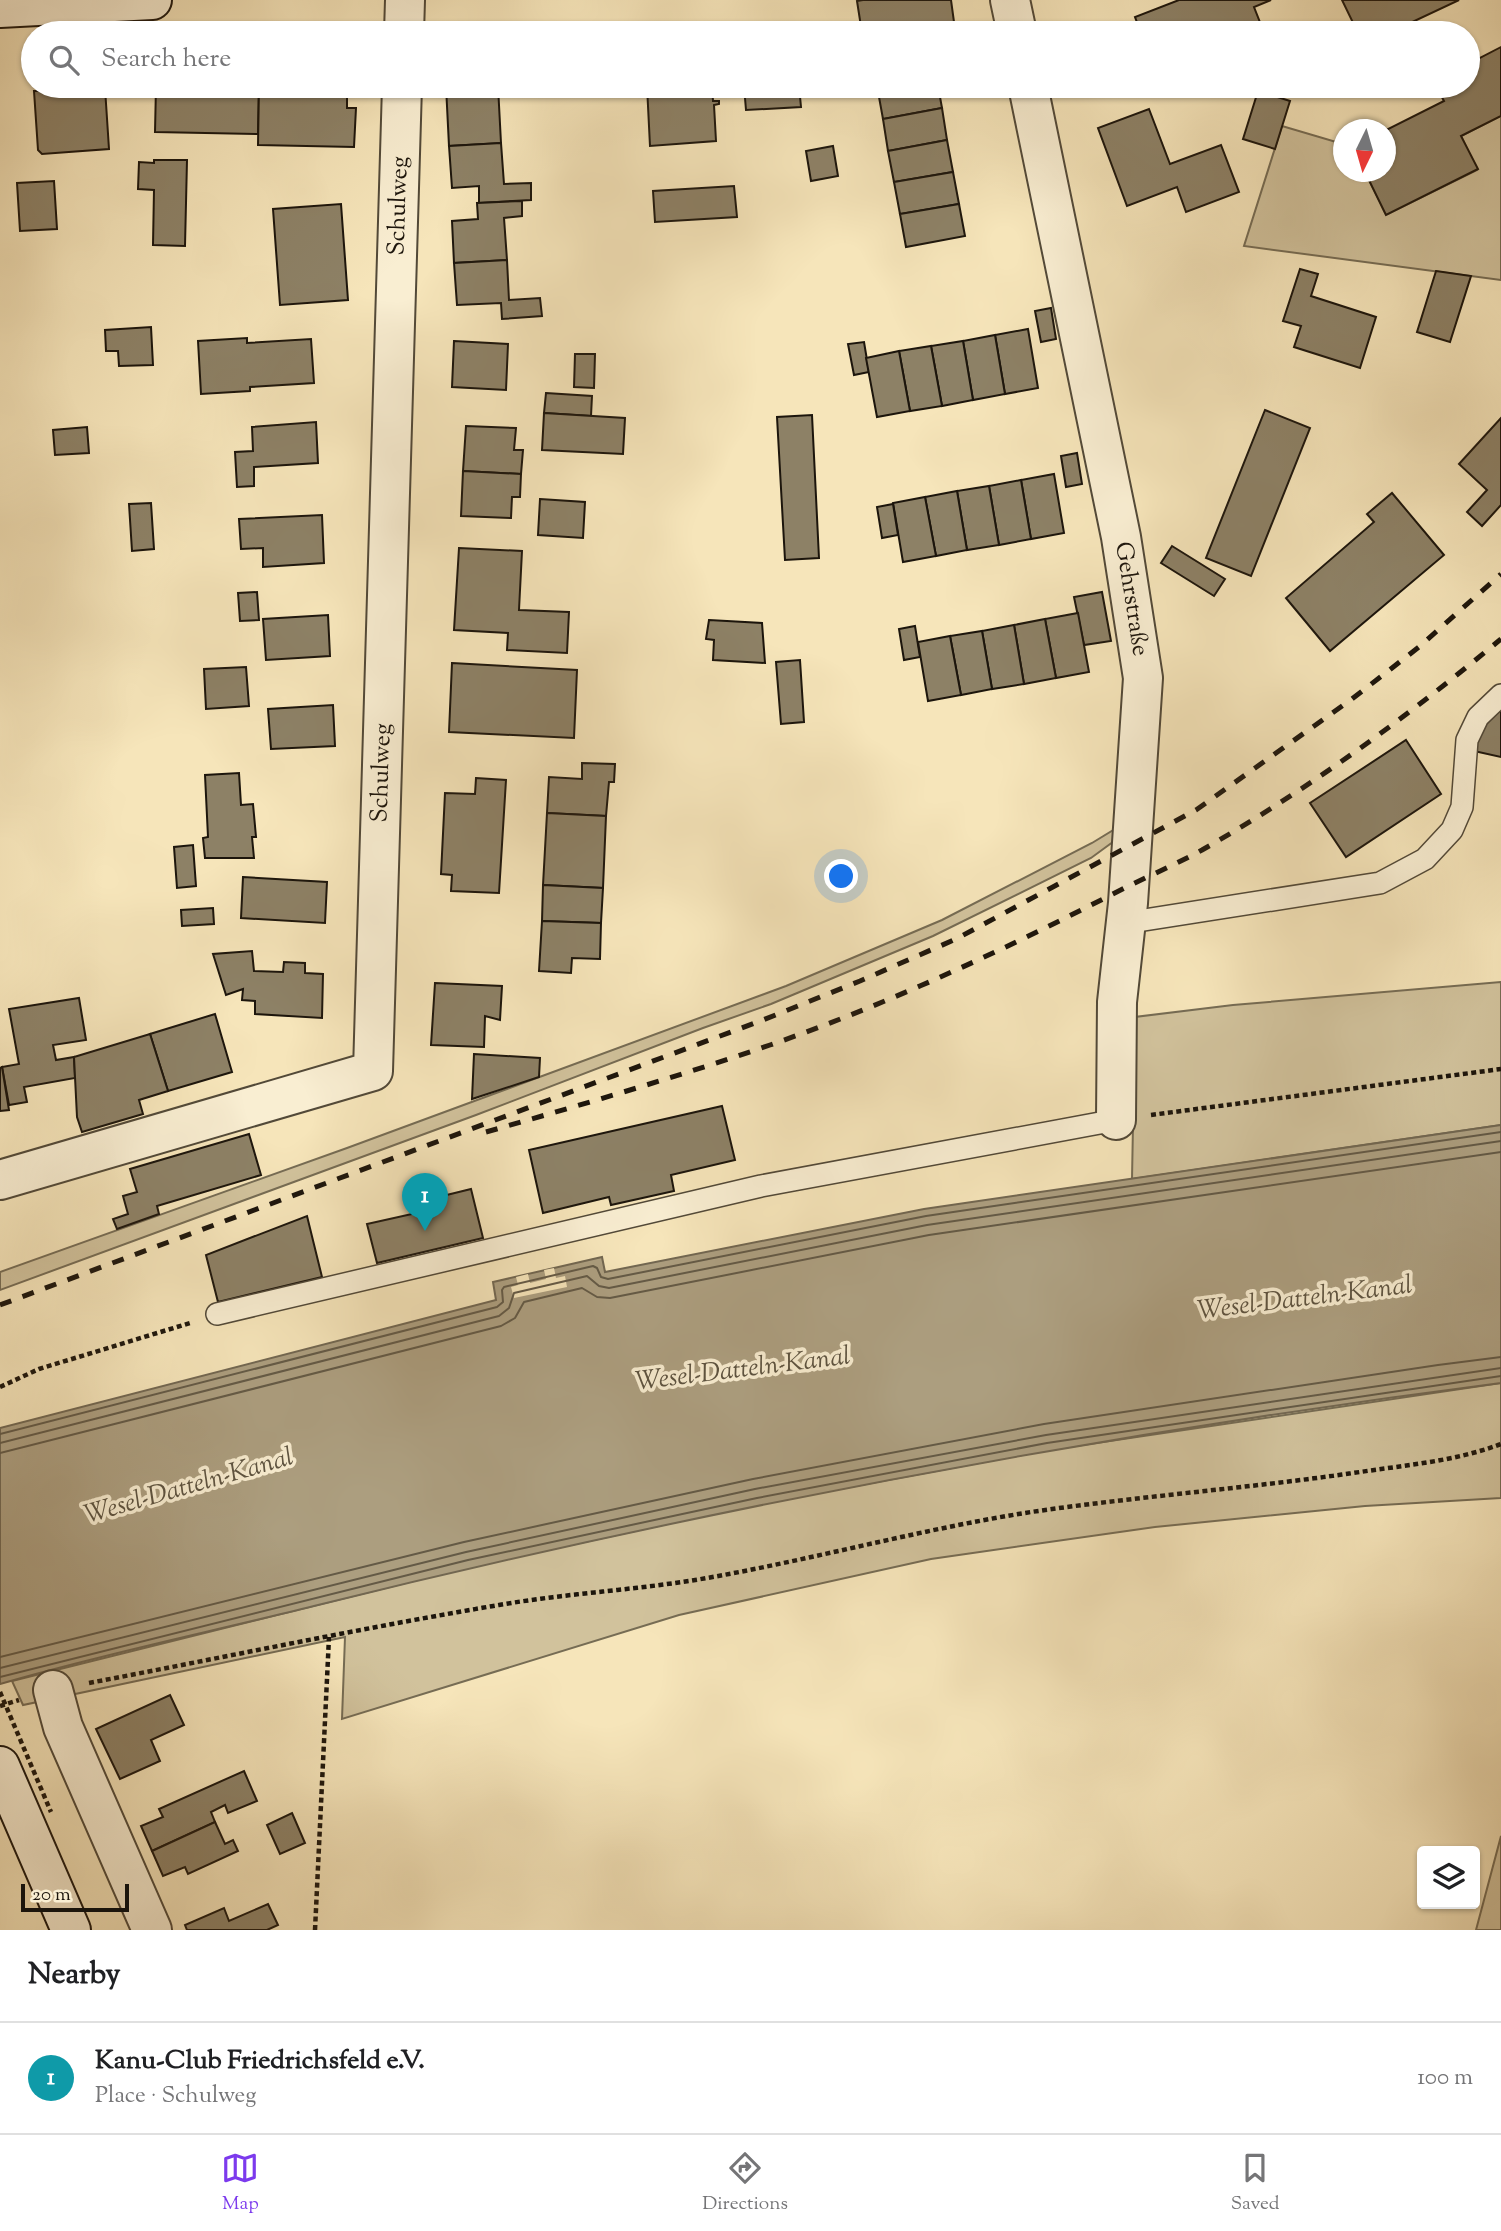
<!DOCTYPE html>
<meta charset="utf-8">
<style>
:root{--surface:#fff;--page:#f6f6f6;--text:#202124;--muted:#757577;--line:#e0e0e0;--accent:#7c3aed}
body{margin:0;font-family:"Sorts Mill Goudy",serif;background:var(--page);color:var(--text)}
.controls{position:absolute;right:21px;bottom:21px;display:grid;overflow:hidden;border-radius:7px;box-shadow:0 2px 5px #0004}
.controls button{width:63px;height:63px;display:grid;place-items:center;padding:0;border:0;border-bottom:2px solid var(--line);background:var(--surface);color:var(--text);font:35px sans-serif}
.compass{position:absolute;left:1333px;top:119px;width:63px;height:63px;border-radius:50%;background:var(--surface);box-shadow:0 2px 5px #0004;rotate:185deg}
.scale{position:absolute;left:21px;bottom:18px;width:108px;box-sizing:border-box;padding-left:7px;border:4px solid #1c150c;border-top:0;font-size:19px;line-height:24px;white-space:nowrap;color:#1c150c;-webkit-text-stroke:5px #f9eed2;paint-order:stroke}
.you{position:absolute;left:842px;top:877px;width:24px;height:24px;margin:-18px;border:5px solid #fff;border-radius:50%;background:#1a73e8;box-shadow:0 0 0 10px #1a73e833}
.badge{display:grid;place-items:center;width:46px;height:46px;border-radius:50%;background:var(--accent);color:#fff;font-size:23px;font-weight:700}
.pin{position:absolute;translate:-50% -58px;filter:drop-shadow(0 2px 4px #0008)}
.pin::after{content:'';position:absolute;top:37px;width:24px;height:21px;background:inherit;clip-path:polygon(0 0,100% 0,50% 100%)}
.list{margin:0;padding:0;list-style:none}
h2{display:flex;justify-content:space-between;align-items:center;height:91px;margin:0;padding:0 28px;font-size:30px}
h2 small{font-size:23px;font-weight:400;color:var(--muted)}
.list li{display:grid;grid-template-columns:46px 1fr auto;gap:21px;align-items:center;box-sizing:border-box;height:112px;padding:0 28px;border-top:2px solid var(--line)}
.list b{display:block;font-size:26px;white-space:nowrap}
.list p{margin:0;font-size:23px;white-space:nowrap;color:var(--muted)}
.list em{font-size:23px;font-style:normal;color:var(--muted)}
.icon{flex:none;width:38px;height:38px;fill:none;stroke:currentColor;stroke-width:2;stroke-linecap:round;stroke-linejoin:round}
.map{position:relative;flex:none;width:1501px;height:1930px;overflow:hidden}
.search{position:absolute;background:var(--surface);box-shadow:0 2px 5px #0004;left:21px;right:21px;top:21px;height:77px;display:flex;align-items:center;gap:18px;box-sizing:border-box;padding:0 24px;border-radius:38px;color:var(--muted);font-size:26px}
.sheet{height:203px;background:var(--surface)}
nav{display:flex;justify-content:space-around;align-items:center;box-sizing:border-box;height:98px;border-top:2px solid var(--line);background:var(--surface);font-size:19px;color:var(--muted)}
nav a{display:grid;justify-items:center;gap:4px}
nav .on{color:var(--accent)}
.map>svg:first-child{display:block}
.green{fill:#d1c29c;stroke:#766c54;stroke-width:2}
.water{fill:#ac9e7f;stroke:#726751;stroke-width:2}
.pier{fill:#f6e5ba}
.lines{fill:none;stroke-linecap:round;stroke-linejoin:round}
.shore{stroke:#645a46;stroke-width:2}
.building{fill:#8d8166;stroke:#1c150c;stroke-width:2}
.service-casing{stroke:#524938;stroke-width:24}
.minor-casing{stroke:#524938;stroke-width:42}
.secondary-casing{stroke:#1c150c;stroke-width:42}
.path{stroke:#1c150c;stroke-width:4.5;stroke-dasharray:5 3.5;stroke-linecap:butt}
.service{stroke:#f9eed2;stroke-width:21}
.minor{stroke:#f9eed2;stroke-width:38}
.secondary{stroke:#f9eed2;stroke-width:38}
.rail{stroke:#1c150c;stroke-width:5;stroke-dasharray:12 12;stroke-linecap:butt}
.path-bridge{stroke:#1c150c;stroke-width:4.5;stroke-dasharray:5 3.5;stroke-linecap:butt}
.labels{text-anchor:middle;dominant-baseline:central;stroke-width:7;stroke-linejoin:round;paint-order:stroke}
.street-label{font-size:24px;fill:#1c150c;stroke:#f9eed2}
.water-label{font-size:26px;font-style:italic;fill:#5d5340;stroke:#f9eed2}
</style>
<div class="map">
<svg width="1501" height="1930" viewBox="0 0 1501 1930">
<rect width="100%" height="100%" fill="#f6e5ba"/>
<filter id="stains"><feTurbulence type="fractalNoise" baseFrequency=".00286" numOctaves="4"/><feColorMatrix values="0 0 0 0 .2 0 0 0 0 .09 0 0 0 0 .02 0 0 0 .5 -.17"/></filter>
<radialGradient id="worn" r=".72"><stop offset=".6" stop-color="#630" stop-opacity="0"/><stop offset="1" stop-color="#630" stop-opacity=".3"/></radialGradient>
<!-- green -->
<g class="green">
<path d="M1501 116V280L1244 246 1282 126 1343 144 1344 172H1365L1386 215 1477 170 1461 136Z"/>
<path d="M1120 826 1121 836 1091 858 933 936 771 1004 703 1028 476 1115 0 1290V1272L347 1148 786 986 942 920 1092 843Z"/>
<path d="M1501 982V1125L1132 1179 1135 1017 1233 1005Z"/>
<path d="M1501 1383V1498L1365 1506 1155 1527 931 1559 679 1615 342 1719 345 1637 23 1705 12 1681 470 1567 759 1504 1049 1450Z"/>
<path d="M1501 1836V1930H1476Z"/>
</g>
<!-- water -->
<path class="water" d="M1501 1125V1383C1101 1434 705 1509 314 1606 210 1632 102 1654 0 1684V1428L496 1300 493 1282 602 1257 605 1272 924 1209Z"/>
<!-- pier -->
<path class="pier" d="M554 1268 556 1278 565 1276 567 1287 514 1298 511 1287 518 1285 516 1277 528 1274 530 1283 546 1279 544 1270Z"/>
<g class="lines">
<!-- shore -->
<g class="shore">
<path d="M0 1434 497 1307 503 1302 502 1290 504 1287 593 1266 597 1268 601 1277 608 1279 926 1216 1501 1132"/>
<path d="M0 1443 499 1316 509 1308 514 1293 587 1276 599 1286 609 1288 927 1225 1501 1141"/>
<path d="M0 1453 501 1326 515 1318 524 1302 582 1288 597 1297 610 1298 929 1235 1501 1152"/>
<path d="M0 1657 464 1542 753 1479 1044 1424 1438 1365 1501 1357"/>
<path d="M0 1668 466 1552 755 1489 1046 1435 1501 1368"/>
<path d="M0 1677 468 1560 757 1498 1047 1443 1501 1376"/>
</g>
</g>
<!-- building -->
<g class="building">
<path d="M863 0H951L954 22 880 33H862L857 1Z"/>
<path d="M1179 0H1271L1254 7 1263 30 1255 33H1141L1135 17Z"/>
<path d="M1342 0H1459L1389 33H1358Z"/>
<path d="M1501 47V116L1461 136 1478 169 1386 215 1365 172H1386V130L1444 101 1436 86H1468V64Z"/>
<path d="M41 86H108L105 88 109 149 42 154 38 150 34 91H42Z"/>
<path d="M156 86H259L258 134 155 132Z"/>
<path d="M259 86H347V108H356L354 147 258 145Z"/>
<path d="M446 86H498L501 143 449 146Z"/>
<path d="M647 86H712L713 101H719V104L714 105 716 141 650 146Z"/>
<path d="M744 86H799L801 107 746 110Z"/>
<path d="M877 86H938L942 108 883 119Z"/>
<path d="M1258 91 1290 101 1275 149 1243 139Z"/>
<path d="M942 108 947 140 888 151 883 119Z"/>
<path d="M1149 109 1170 164 1221 145 1239 192 1186 212 1177 187 1127 206 1098 128Z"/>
<path d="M947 140 953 172 894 182 888 151Z"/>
<path d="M501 143 504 184 531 183V200L479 203V186L452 188 449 146Z"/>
<path d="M833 146 838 176 811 181 806 151Z"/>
<path d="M154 160H187L185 246 153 245 154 190 138 189 139 162 154 163Z"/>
<path d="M953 172 959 204 900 214 894 182Z"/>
<path d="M54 181 57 229 20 231 17 183Z"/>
<path d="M734 186 737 217 655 222 653 191Z"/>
<path d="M522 201V216L504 218 507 260 454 263 452 221 478 219 477 203Z"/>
<path d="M341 204 348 300 280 305 273 209Z"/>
<path d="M959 204 965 236 906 247 900 214Z"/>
<path d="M507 260 509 300 540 298 542 316 502 319 501 303 457 305 454 263Z"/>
<path d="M1300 269 1318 274 1311 296 1376 317 1360 368 1294 347 1301 326 1283 321Z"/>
<path d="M1436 271 1471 276 1450 342 1417 332Z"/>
<path d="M1051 308 1056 339 1041 342 1035 311Z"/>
<path d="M151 327 153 365 119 366 118 351H106L105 330Z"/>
<path d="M1028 329 1038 388 1005 394 995 335Z"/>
<path d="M995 335 1005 394 973 400 963 341Z"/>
<path d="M247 338V343L311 339 314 383 250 387V391L201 394 198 341Z"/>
<path d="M454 341 508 344 506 390 452 387Z"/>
<path d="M963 341 973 400 942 406 931 346Z"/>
<path d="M864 342 869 372 854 375 848 344Z"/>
<path d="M931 346 942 406 910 411 899 351Z"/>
<path d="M899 351 910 411 877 417 866 358Z"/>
<path d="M575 354H595L594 388 574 387Z"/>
<path d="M546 393 592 396 591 416 544 413Z"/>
<path d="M1265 410 1310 428 1251 576 1206 558Z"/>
<path d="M544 413 625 418 623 454 542 450Z"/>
<path d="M812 415 819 558 785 560 777 417Z"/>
<path d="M1501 418V505L1482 526 1467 512 1487 490 1459 464Z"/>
<path d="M316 422 318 463 254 467V486L237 487 235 452 253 451 252 427Z"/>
<path d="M466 426 516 428 514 450H523L521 474 463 471Z"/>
<path d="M87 427 89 453 55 455 53 430Z"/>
<path d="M1077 453 1082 484 1066 487 1061 456Z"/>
<path d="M463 471 521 474 520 497H512L511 518 461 516Z"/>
<path d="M1054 474 1064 533 1031 539 1021 480Z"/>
<path d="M1021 480 1031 539 999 545 989 486Z"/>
<path d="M989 486 999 545 967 550 957 491Z"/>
<path d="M957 491 967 550 936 556 925 497Z"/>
<path d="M1392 493 1444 555 1330 651 1286 598 1374 522 1367 514Z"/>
<path d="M925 497 936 556 903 562 893 503Z"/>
<path d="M540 499 585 502 583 538 538 535Z"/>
<path d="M151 503 154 549 132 551 129 504Z"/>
<path d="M893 504 898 535 882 538 877 507Z"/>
<path d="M322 515 324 563 263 567V548L241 549 239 519Z"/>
<path d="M1172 546 1225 579 1214 596 1161 563Z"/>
<path d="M459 548 522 551 519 610 569 612 567 653 507 650 508 633 454 630Z"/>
<path d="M257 592 259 620 240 621 238 593Z"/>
<path d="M1102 592 1111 641 1084 645 1074 597Z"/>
<path d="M1078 613 1089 672 1056 678 1045 619Z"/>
<path d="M328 615 330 656 266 660 263 619Z"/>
<path d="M1045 619 1056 678 1024 684 1014 625Z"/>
<path d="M709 620 762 623 765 663 713 660 714 640 706 639Z"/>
<path d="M1014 625 1024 684 992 689 982 631Z"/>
<path d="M915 626 920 657 904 660 899 629Z"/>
<path d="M982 631 992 689 961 695 950 636Z"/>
<path d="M950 636 961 695 928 701 918 642Z"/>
<path d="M800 660 804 722 781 724 776 662Z"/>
<path d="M452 663 577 670 574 738 449 732Z"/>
<path d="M246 667 249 706 206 709 204 669Z"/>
<path d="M333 705 335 746 271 749 268 709Z"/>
<path d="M1501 707V757L1474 751 1481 724Z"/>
<path d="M1406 740 1441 794 1346 857 1310 803Z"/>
<path d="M582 763 615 764 614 782H609L606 816 547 813 549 777 582 779Z"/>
<path d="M239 773 241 805 253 804 256 837H252L254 858H205L203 838 208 837 205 775Z"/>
<path d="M476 778 506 780 499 893 451 891 452 875 441 874 445 793 475 794Z"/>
<path d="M547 813 606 816 603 888 543 885Z"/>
<path d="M193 845 196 886 177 888 174 847Z"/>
<path d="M243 877 327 882 325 923 241 918Z"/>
<path d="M543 885 603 888 601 923 542 921Z"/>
<path d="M213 908 214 924 182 926 181 910Z"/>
<path d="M542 921 601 923 600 959 572 958 571 973 539 971Z"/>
<path d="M252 951 254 971 283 972 284 962 305 963V973L323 974 322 1018 255 1014V1001L242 1000 243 989 226 995 213 954Z"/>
<path d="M435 983 502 986 500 1020 485 1016 484 1047 431 1045Z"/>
<path d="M79 998 86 1040 53 1045 56 1060 74 1057 75 1078 24 1087 27 1102 9 1105 2 1067 19 1064 9 1009Z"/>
<path d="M215 1014 232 1072 168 1091 150 1034Z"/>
<path d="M150 1034 168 1091 139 1100 143 1114 82 1132 77 1117 74 1057Z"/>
<path d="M474 1054 540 1058 539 1077 472 1099Z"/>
<path d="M2 1067 9 1110 0 1111V1068Z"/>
<path d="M722 1106 735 1160 671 1175 674 1191 611 1205 609 1197 543 1213 529 1150Z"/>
<path d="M249 1134 261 1175 157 1206 159 1214 117 1229 113 1219 128 1214 123 1196 137 1192 130 1169Z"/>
<path d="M471 1189 483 1238 377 1263 367 1224 412 1214 410 1204Z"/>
<path d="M307 1216 322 1277 218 1302 206 1255Z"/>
<path d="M170 1695 184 1725 151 1740 160 1761 120 1779 96 1729Z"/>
<path d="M244 1771 257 1801 228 1813 225 1805 211 1812 215 1822 152 1851 141 1826 163 1817 159 1809Z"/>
<path d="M292 1813 305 1843 280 1854 267 1825Z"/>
<path d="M215 1822 225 1844 233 1840 238 1851 188 1874 185 1867 163 1876 152 1851Z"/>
<path d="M268 1904 278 1925 267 1930H187L185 1925 224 1908 229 1921Z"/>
</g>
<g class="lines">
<defs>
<g id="service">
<path d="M1125 923 1380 883 1425 859 1452 830 1462 807 1467 740 1478 717 1501 695"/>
<path d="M217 1314 761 1186 1116 1120"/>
</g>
<g id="minor">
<path d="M1010 0 1017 33"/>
<path d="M404 33 405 0"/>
<path d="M1028 86 1121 537 1143 678 1128 903 1117 1002 1116 1120"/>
<path d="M0 1180 373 1071 402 86"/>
<path d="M53 1690 63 1727 152 1930"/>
</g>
<g id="secondary">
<path d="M0 8 152 0"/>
<path d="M0 1766 71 1930"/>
</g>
</defs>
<!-- service casing -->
<use href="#service" class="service-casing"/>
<!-- minor casing -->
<use href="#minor" class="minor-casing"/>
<!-- secondary casing -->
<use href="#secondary" class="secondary-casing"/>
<!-- path -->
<g class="path">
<path d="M1151 1115 1501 1069"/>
<path d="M0 1387 39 1369 190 1323"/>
<path d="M89 1683C226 1657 362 1628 499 1605 568 1593 638 1590 707 1578 815 1559 922 1529 1031 1512 1141 1496 1251 1488 1360 1472 1407 1465 1456 1461 1501 1444"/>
<path d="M0 1706 19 1700"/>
<path d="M315 1930 329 1637"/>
</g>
<!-- service -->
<use href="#service" class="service"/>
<!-- minor -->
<use href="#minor" class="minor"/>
<!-- secondary -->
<use href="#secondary" class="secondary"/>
<!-- rail -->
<g class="rail">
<path d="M486 1132C581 1105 677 1077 770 1045 885 1005 997 953 1105 898 1137 881 1171 867 1202 850 1309 789 1407 717 1501 639"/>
<path d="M0 1305 763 1020 860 981 956 939 1196 810 1352 699 1419 647 1501 574"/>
</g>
<!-- path-bridge -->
<path class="path-bridge" d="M0 1692 51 1812"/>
</g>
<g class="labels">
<!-- street labels -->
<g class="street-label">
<text transform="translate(399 206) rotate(-88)">Schulweg</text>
<text transform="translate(1131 599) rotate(81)">Gehrstraße</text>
<text transform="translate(382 773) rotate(-88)">Schulweg</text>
</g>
<!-- water labels -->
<g class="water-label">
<text transform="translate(1305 1299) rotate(-7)">Wesel-Datteln-Kanal</text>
<text transform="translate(743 1370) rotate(-7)">Wesel-Datteln-Kanal</text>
<text transform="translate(189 1487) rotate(-16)">Wesel-Datteln-Kanal</text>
</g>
</g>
<rect width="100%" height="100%" filter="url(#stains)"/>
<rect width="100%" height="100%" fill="url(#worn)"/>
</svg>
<div class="controls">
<button><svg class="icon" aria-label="layers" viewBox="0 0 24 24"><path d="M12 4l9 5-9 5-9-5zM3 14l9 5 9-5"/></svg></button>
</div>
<svg class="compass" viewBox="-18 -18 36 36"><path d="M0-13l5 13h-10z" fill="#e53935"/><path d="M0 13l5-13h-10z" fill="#757577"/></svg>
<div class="scale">20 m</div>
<div class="you"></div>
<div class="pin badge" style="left:425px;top:1231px;background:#0f9aa8">1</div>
<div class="search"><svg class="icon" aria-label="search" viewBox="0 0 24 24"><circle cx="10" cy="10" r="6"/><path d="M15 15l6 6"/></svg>Search here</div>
</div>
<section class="sheet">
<h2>Nearby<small></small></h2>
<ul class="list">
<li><span class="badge" style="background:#0f9aa8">1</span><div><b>Kanu-Club Friedrichsfeld e.V.</b><p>Place · Schulweg</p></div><em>100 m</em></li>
</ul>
</section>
<nav>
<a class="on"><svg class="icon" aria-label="map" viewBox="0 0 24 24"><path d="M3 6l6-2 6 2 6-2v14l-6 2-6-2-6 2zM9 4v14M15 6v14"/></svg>Map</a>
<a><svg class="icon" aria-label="directions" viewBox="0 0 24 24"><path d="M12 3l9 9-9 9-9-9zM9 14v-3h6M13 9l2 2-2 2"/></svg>Directions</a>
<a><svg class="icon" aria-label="saved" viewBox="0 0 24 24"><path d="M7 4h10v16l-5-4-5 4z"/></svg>Saved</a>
</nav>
